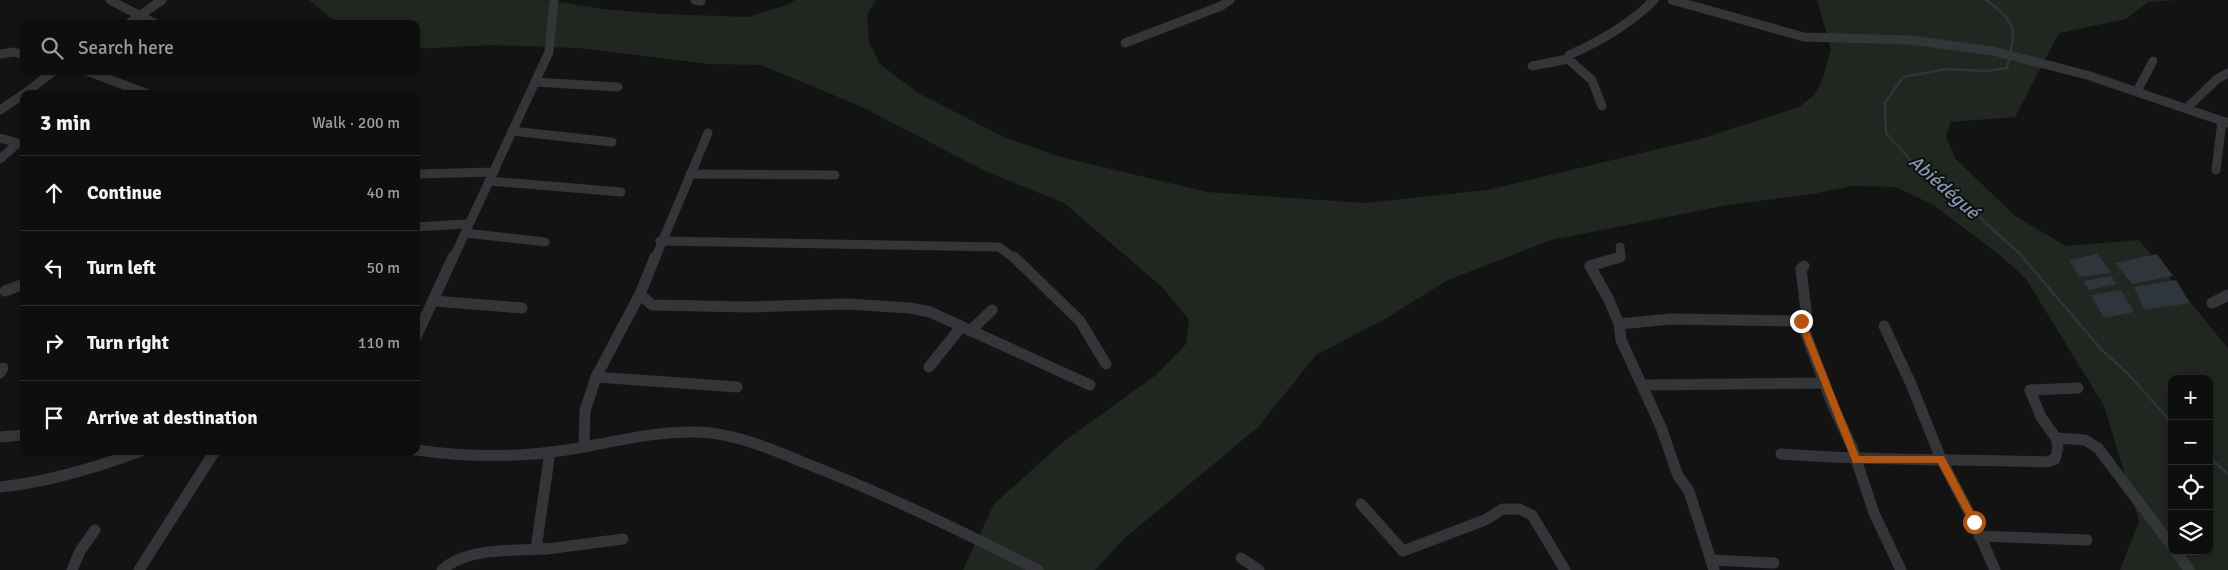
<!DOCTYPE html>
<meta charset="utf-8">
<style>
:root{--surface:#0e0e0f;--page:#171718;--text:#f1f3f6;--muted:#9b9c9e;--line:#2e2e2f}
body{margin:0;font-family:Signika,sans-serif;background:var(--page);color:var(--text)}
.controls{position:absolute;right:15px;bottom:15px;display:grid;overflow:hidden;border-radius:10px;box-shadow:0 2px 8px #0003}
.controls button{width:45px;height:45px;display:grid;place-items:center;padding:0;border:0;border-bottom:1px solid var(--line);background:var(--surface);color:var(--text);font:25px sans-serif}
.stop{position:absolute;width:15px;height:15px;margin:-11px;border:4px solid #b45309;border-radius:50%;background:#fff}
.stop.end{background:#b45309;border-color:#fff;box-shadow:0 1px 5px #0008}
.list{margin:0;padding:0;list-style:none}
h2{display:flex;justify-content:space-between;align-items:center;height:65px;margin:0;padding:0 20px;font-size:21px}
h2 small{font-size:16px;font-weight:400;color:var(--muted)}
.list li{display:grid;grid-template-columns:32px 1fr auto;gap:15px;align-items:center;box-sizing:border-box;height:75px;padding:0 20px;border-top:1px solid var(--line)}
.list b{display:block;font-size:19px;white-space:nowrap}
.list em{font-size:16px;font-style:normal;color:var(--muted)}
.icon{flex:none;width:28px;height:28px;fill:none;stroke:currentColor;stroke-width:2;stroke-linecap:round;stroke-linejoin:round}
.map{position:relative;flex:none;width:2228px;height:570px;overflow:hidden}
.search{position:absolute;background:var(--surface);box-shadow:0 2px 8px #0003;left:20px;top:20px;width:400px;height:55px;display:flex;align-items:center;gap:12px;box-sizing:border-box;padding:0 18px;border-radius:10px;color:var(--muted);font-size:19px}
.panel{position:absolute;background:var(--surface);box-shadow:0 2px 8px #0003;left:20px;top:90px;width:400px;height:365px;border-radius:10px}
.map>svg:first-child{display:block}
.green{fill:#202620;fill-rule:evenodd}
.water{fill:#2e353b}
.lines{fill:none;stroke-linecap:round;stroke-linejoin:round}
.stream{stroke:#2e353b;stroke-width:2.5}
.street-far1{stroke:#343539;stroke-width:9}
.street{stroke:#343539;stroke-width:11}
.route{fill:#b45309}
.labels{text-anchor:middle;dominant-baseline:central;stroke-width:4;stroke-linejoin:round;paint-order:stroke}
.water-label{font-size:19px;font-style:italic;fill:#8097ab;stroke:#0e0e0f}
</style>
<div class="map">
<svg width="2228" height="570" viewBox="0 0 2228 570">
<rect width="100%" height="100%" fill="#131314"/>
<!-- green -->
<path class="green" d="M309 0H545L603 9 663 14 748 17 787 5 795 0H876L867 15 869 42 880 64 918 93 1006 138 1061 157 1207 192 1365 203 1487 190 1700 139 1799 107 1814 95 1822 81 1831 49 1817 0H2179L2148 2 2126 19 2059 33 2015 117 1951 122 1946 136 1955 158 2015 216 2066 246 2139 240 2228 348V570H2120L2139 521 2104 406 2026 279 2001 256 1933 205 1896 187 1853 186 1812 194 1728 205 1551 240 1448 280 1385 319 1316 355 1258 427 1125 538 1095 570H963L994 504 1063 442 1156 375 1186 344 1189 320 1162 287 1064 203 987 172 860 106 761 65 709 64 578 48 491 45 416 49V24H338ZM2172 379H2209V551H2172Z"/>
<!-- water -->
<g class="water">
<path d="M2097 254 2112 273 2079 277 2069 260Z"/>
<path d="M2157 254 2173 276 2132 284 2115 263Z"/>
<path d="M2111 276 2117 284 2089 290 2083 281Z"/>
<path d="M2176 280 2190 303 2144 310 2134 287Z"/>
<path d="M2121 290 2134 312 2104 318 2091 295Z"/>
</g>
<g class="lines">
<!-- stream -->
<g class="stream">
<path d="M1986 0C2020 25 2015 30 2007 68L1987 71 1947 69 1903 77 1885 103 1886 133 1918 168 1964 203 2019 253 2101 349 2128 374 2172 423"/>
<path d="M2209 457 2228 474"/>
</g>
<!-- street-far1 -->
<g class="street-far1">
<path d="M110 0 156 24"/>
<path d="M695 0 701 1"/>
<path d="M1672 0 1804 37 1910 40 1993 51 2087 75 2228 123"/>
<path d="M128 24 162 0"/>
<path d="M1125 43 1221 6 1230 0"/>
<path d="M0 54 14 52 24 55"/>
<path d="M1532 66 1568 59"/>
<path d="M87 71 148 94"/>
<path d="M535 82 618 87"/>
<path d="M2137 91 2153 61"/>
<path d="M24 94 54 71"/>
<path d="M1602 106 1592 80 1568 59 1569 55C1601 41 1629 25 1654 0"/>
<path d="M2187 108 2217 79 2228 73"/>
<path d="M0 110 24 94"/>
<path d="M512 131 612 142"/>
<path d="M0 138 18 143 0 159"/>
<path d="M2216 170 2222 121"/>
<path d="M416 174 494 172"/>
<path d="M690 174 835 175"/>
<path d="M489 181 621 192"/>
<path d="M416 227 465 224 467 229"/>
<path d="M465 233 545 242"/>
<path d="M660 241 999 247 1015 259"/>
<path d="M453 259 549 52 554 0"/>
<path d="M655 259 708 133"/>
<path d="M1616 259 1621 257 1620 247"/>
</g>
<!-- street -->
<g class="street">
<path d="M1014 257 1080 321 1106 364"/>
<path d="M1620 257 1590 266 1609 300 1619 324 1671 319 1801 321 1833 406 1852 447 1874 513 1901 570"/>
<path d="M5 291 24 284"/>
<path d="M640 294 652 305 749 307 847 304 910 308 930 312 1090 385"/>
<path d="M433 301 522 308"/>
<path d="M2212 303 2228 295"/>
<path d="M1801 321 1807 318 1801 269 1804 266"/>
<path d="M1619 324 1621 340 1661 427 1678 476 1689 491 1714 570"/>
<path d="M1884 326 1911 384 1941 459 1974 522 1995 570"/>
<path d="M970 331 992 310"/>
<path d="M416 337 453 257"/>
<path d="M929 367 961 327"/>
<path d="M0 373 3 368"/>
<path d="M596 377 737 387"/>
<path d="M1643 385 1825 383"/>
<path d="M2078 388 2030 390 2041 417 2056 438 2085 440 2098 448 2172 546"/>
<path d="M0 437 24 435"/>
<path d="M584 447 585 411 596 377 640 294 655 257"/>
<path d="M416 450C466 457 516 458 566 450 610 443 653 431 697 432 735 433 771 449 805 463 885 494 962 531 1038 570"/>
<path d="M550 452 537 542 539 547 547 549 623 539"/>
<path d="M1781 454C1870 461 1958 459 2047 462L2055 459 2058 448 2056 438"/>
<path d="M0 487C49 482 95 468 141 451"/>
<path d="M1361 504 1403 551 1485 520 1503 509H1519L1532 515 1565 570"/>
<path d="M1979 536 2087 540"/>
<path d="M2176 551 2189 570"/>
<path d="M1241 558 1259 570"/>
<path d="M1711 560 1774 563"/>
<path d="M72 570 80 551 95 530"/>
<path d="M139 570 215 451"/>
<path d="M442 570C467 547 514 551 546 549"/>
</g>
</g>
<!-- route -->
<path class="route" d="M1801 318 1805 321 1859 456H1944L1977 519V524H1971L1938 463H1853L1797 321Z"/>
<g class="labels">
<!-- water labels -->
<g class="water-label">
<text transform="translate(1944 187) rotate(41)">Abiédégué</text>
</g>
</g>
</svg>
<div class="controls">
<button>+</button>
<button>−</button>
<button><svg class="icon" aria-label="locate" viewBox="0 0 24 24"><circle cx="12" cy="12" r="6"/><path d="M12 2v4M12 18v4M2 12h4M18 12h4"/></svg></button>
<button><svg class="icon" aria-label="layers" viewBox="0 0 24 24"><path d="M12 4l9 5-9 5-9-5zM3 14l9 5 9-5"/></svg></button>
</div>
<div class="stop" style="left:1974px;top:522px"></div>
<div class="stop end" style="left:1801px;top:321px"></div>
<div class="search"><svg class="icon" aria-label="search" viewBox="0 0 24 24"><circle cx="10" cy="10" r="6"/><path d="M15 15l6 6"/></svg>Search here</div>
<section class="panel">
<h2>3 min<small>Walk · 200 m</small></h2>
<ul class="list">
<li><svg class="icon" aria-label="ahead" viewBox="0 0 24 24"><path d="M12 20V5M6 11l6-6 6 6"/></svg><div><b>Continue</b></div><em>40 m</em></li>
<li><svg class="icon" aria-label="left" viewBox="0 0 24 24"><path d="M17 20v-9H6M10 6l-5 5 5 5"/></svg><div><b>Turn left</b></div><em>50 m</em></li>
<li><svg class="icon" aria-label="right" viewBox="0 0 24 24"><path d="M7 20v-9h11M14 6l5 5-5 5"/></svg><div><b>Turn right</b></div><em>110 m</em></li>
<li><svg class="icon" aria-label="arrive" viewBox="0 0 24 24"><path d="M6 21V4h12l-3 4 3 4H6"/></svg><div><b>Arrive at destination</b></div></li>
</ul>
</section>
</div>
